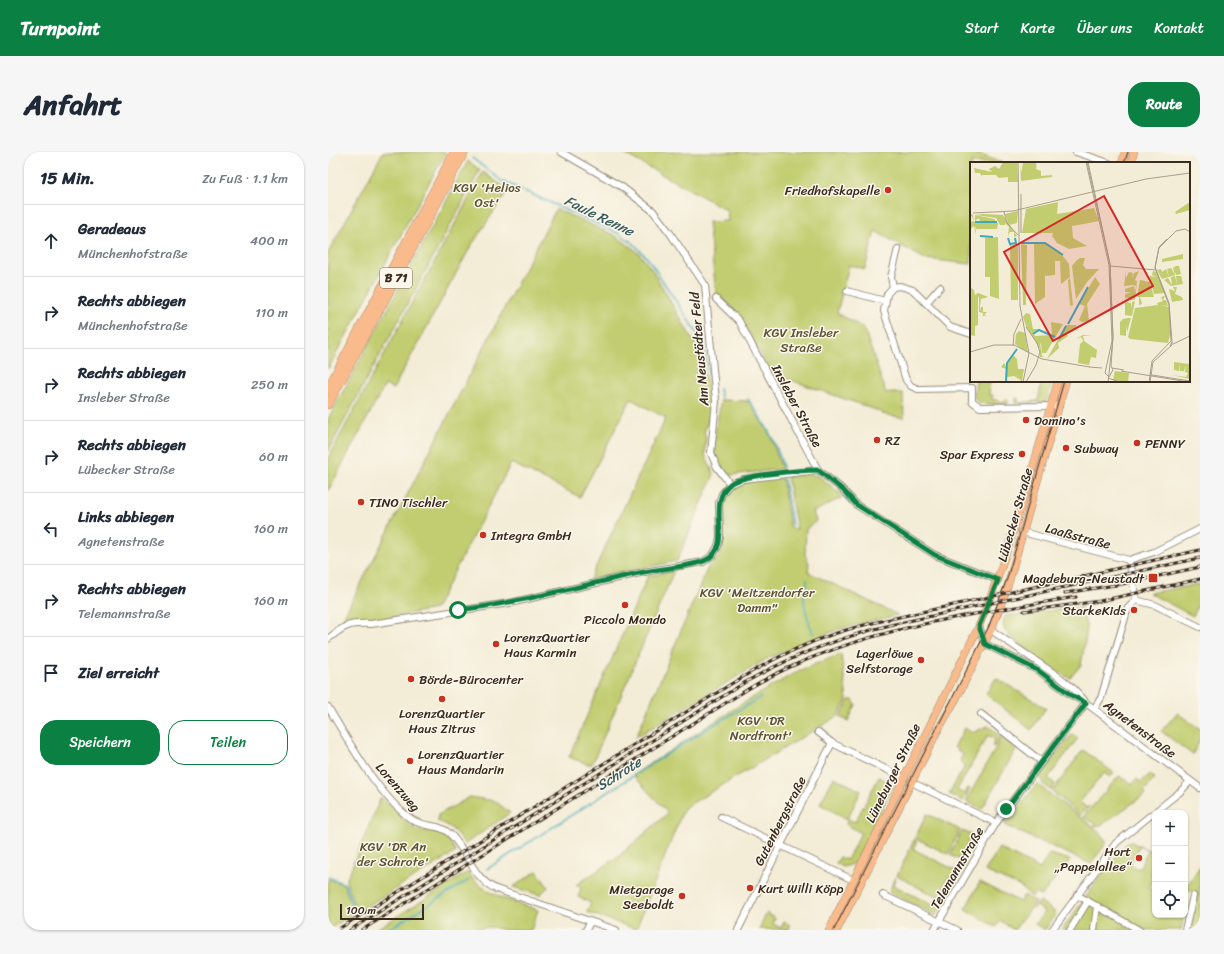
<!DOCTYPE html>
<html lang="de">
<meta charset="utf-8">
<style>
:root{--surface:#fff;--page:#f6f6f7;--text:#1f2937;--muted:#747a83;--line:#e0e1e3;--accent:#0b8043}
body{margin:0;font-family:Sriracha,sans-serif;background:var(--page);color:var(--text)}
.controls{position:absolute;right:12px;bottom:12px;display:grid;overflow:hidden;border-radius:8px;box-shadow:0 1px 3px #0004}
.controls button{width:36px;height:36px;display:grid;place-items:center;padding:0;border:0;border-bottom:1px solid var(--line);background:var(--surface);color:var(--text);font:20px sans-serif}
.scale{position:absolute;left:12px;bottom:10px;width:84px;box-sizing:border-box;padding-left:4px;border:2px solid #3b2a1e;border-top:0;font-size:11px;line-height:14px;white-space:nowrap;color:#3b2a1e;-webkit-text-stroke:3px #fbf7ec;paint-order:stroke}
.stop{position:absolute;width:12px;height:12px;margin:-9px;border:3px solid #0b8043;border-radius:50%;background:#fff}
.stop.end{background:#0b8043;border-color:#fff;box-shadow:0 1px 4px #0008}
.list{margin:0;padding:0;list-style:none}
h2{display:flex;justify-content:space-between;align-items:center;height:52px;margin:0;padding:0 16px;font-size:17px}
h2 small{font-size:13px;font-weight:400;color:var(--muted)}
.list li{display:grid;grid-template-columns:26px 1fr auto;gap:12px;align-items:center;box-sizing:border-box;height:72px;padding:0 16px;border-top:1px solid var(--line)}
.list b{display:block;font-size:15px;white-space:nowrap}
.list p{margin:0;font-size:13px;white-space:nowrap;color:var(--muted)}
.list em{font-size:13px;font-style:normal;color:var(--muted)}
.actions{display:flex;gap:8px;padding:12px 16px}
.actions a{flex:1;padding:9px 0;border:1px solid var(--accent);border-radius:16px;text-align:center;font-size:14px;color:var(--accent)}
.actions .main{background:var(--accent);color:#fff}
.icon{flex:none;width:22px;height:22px;fill:none;stroke:currentColor;stroke-width:2;stroke-linecap:round;stroke-linejoin:round}
.map{position:relative;flex:none;width:872px;height:778px;overflow:hidden;border-radius:16px}
header{display:flex;align-items:center;gap:24px;box-sizing:border-box;height:56px;padding:0 20px;background:var(--accent);color:#fff}
header strong{font-size:19px}
nav{display:flex;gap:22px;margin-inline-start:auto;font-size:14px}
.intro{display:flex;align-items:center;justify-content:space-between;box-sizing:border-box;height:96px;padding:0 24px}
h1{margin:0;font-size:28px}
.button{padding:10px 18px;border-radius:16px;background:var(--accent);color:#fff;font-size:14px;font-weight:700}
main{display:flex;gap:24px;padding:0 24px}
aside{flex:1;background:var(--surface);border-radius:16px;box-shadow:0 1px 3px #0004}
.map>svg:first-child{display:block}
.green{fill:#c1cd6f;stroke:#7e7c46;fill-rule:evenodd}
.lines{fill:none;stroke-linecap:round;stroke-linejoin:round}
.stream{stroke:#3ea9bd;stroke-width:1.5}
.minor-casing{stroke:#978b7a;stroke-width:8}
.major-casing{stroke:#978b7a;stroke-width:8}
.highway-casing{stroke:#978b7a;stroke-width:10}
.minor{stroke:#fff;stroke-width:6}
.major{stroke:#fabb8c;stroke-width:7}
.highway{stroke:#fabb8c;stroke-width:9}
.tram{stroke:#3b2a1e;stroke-width:1}
.rail-casing{stroke:#3b2a1e;stroke-width:3}
.rail{stroke:#fbf7ec;stroke-width:1.5;stroke-dasharray:4.5;stroke-linecap:butt}
.route{stroke:#0b8043;stroke-width:5}
.poi-dot{fill:#c8321e;stroke:#fbf7ec;stroke-width:1.5}
.labels{text-anchor:middle;dominant-baseline:central;stroke-width:3;stroke-linejoin:round;paint-order:stroke}
.shield{fill:#fbf7ec;stroke:#75685c;stroke-width:1}
.shield-label{font-size:12px;font-weight:bold;fill:#3b2a1e}
.park-label{font-size:13px;fill:#5c5332;stroke:#fbf7ec}
.poi-label{font-size:13px;fill:#3b2a1e;stroke:#fbf7ec;text-anchor:start}
.street-label{font-size:13px;fill:#3b2a1e;stroke:#fbf7ec}
.water-label{font-size:14px;font-style:italic;fill:#3c5d5e;stroke:#fbf7ec}
.inset-river{fill:none;stroke:#3ea9bd;stroke-width:2}
.inset-road{fill:none;stroke:#a99e8c;stroke-width:1}
.view{fill:#d62828;fill-opacity:0.15;stroke:#d62828;stroke-width:2}
.inset-edge{fill:none;stroke:#3b2a1e;stroke-width:2}
</style>
<header>
<strong>Turnpoint</strong>
<nav><a>Start</a><a>Karte</a><a>Über uns</a><a>Kontakt</a></nav>
</header>
<div class="intro"><h1>Anfahrt</h1><a class="button">Route</a></div>
<main>
<aside>
<h2>15 Min.<small>Zu Fuß · 1.1 km</small></h2>
<ul class="list">
<li><svg class="icon" aria-label="ahead" viewBox="0 0 24 24"><path d="M12 20V5M6 11l6-6 6 6"/></svg><div><b>Geradeaus</b><p>Münchenhofstraße</p></div><em>400 m</em></li>
<li><svg class="icon" aria-label="right" viewBox="0 0 24 24"><path d="M7 20v-9h11M14 6l5 5-5 5"/></svg><div><b>Rechts abbiegen</b><p>Münchenhofstraße</p></div><em>110 m</em></li>
<li><svg class="icon" aria-label="right" viewBox="0 0 24 24"><path d="M7 20v-9h11M14 6l5 5-5 5"/></svg><div><b>Rechts abbiegen</b><p>Insleber Straße</p></div><em>250 m</em></li>
<li><svg class="icon" aria-label="right" viewBox="0 0 24 24"><path d="M7 20v-9h11M14 6l5 5-5 5"/></svg><div><b>Rechts abbiegen</b><p>Lübecker Straße</p></div><em>60 m</em></li>
<li><svg class="icon" aria-label="left" viewBox="0 0 24 24"><path d="M17 20v-9H6M10 6l-5 5 5 5"/></svg><div><b>Links abbiegen</b><p>Agnetenstraße</p></div><em>160 m</em></li>
<li><svg class="icon" aria-label="right" viewBox="0 0 24 24"><path d="M7 20v-9h11M14 6l5 5-5 5"/></svg><div><b>Rechts abbiegen</b><p>Telemannstraße</p></div><em>160 m</em></li>
<li><svg class="icon" aria-label="arrive" viewBox="0 0 24 24"><path d="M6 21V4h12l-3 4 3 4H6"/></svg><div><b>Ziel erreicht</b></div></li>
</ul>
<div class="actions"><a class="main">Speichern</a><a>Teilen</a></div>
</aside>
<div class="map">
<svg width="872" height="778" viewBox="0 0 872 778">
<rect width="100%" height="100%" fill="#fbf7ec"/>
<filter id="ink" filterUnits="userSpaceOnUse"><feTurbulence type="fractalNoise" baseFrequency=".025" numOctaves="2"/><feDisplacementMap in="SourceGraphic" scale="8" xChannelSelector="R" yChannelSelector="G"/><feConvolveMatrix kernelMatrix="1 2 1 2 8 2 1 2 1" color-interpolation-filters="sRGB"/></filter>
<filter id="wash" filterUnits="userSpaceOnUse"><feTurbulence type="fractalNoise" baseFrequency=".012" numOctaves="4" result="noise"/><feDisplacementMap in="SourceGraphic" scale="16" xChannelSelector="R" yChannelSelector="G"/><feGaussianBlur stdDeviation="0.9" result="paint"/><feColorMatrix in="noise" values="0 0 0 0 0 0 0 0 0 0 0 0 0 0 0 0 0 1.4 0 .05"/><feComposite in="paint" operator="in"/></filter>
<g filter="url(#wash)">
<rect width="100%" height="100%" fill="#f3ecd6"/>
<!-- green -->
<g class="green">
<path d="M55 0H118L0 217V101Z"/>
<path d="M293 0H644L675 11H643V112L597 107 547 79 537 117 521 113 509 161 536 176 558 241H575L576 266 554 262V260L443 221 412 165 390 144 388 140 380 70 400 69 399 58Z"/>
<path d="M140 9 152 18 0 299V267Z"/>
<path d="M155 20 180 38 143 94 65 237 57 233 0 339V306Z"/>
<path d="M228 57 286 83 310 100 325 119 370 197 381 239 386 250 376 281 378 285 377 303 386 322 349 409 262 427 338 266 303 247 252 345 183 311 107 457 46 468 15 466Z"/>
<path d="M648 229H662L661 243H665L664 247 676 250 677 247 681 250 678 253 651 251 646 244Z"/>
<path d="M714 229H725L718 250 687 251V247L690 246V251L710 249Z"/>
<path d="M393 248 421 249 442 283 454 317 403 323C374 315 391 267 393 248Z"/>
<path d="M481 322 492 325 513 342V346L485 360 488 369 478 377 477 403 481 411 480 420 570 463 511 477 442 505 308 585 380 415C384 410 390 407 392 402 402 379 384 344 412 332 424 326 441 327 454 326L462 374 465 377H469L459 325Z"/>
<path d="M346 419 264 612H259L241 605 320 424Z"/>
<path d="M872 432V455L870 454 865 464 821 441Z"/>
<path d="M753 455 759 477 753 513 742 526C730 521 687 491 679 481 674 476 674 469 678 464Z"/>
<path d="M513 502 519 548 510 564 356 656 308 777 259 760 263 751 250 745 253 736 248 733 290 705 340 661 305 623 412 553 470 519Z"/>
<path d="M668 526 718 556 703 578 658 542Z"/>
<path d="M521 548H525L528 553 520 569 512 565Z"/>
<path d="M849 561 872 577V587L865 603 833 579Z"/>
<path d="M660 574 673 584 666 595 664 594 667 587 660 583 629 638 636 642 640 636 642 637 635 649 621 642 636 616V613L632 608 635 603 626 595 637 576 644 581Z"/>
<path d="M744 582 750 586 720 626 727 632 723 638 714 631 716 629 711 625Z"/>
<path d="M674 585 688 597 654 657 638 649Z"/>
<path d="M755 598 786 621 782 625 776 621 752 650 759 656 762 654 752 663 726 641 725 638Z"/>
<path d="M822 622 827 626 816 639 818 642 773 673 766 674 767 672 755 665 791 624 805 632 809 627 813 630Z"/>
<path d="M506 625 533 639 519 667 492 652Z"/>
<path d="M551 625 566 633 527 711 515 715 508 711 512 705 519 708 533 681 518 672 520 667 527 670Z"/>
<path d="M709 632 769 678 779 690 763 712 676 673Z"/>
<path d="M53 645 86 677 107 680 115 682 121 688 128 700 29 760 18 729Z"/>
<path d="M142 645 167 649 182 661 137 692C128 681 123 673 109 669L110 663Z"/>
<path d="M599 662 632 678 620 702 587 686Z"/>
<path d="M634 679 652 686 650 690 642 686 633 708 622 703Z"/>
<path d="M586 688 589 689 585 697 631 720 635 712 637 713 631 724 628 723 625 728 620 725 611 744 617 747 616 749 569 724Z"/>
<path d="M801 689 827 701V713L823 721 827 723V729L825 728 821 736 827 739V763H856L853 778H734L775 721ZM811 694 820 698 811 717 802 713Z"/>
<path d="M671 696 712 717 721 702 742 708 713 744 708 740 704 745 693 735 657 719Z"/>
<path d="M872 714V778H860L869 741 857 737Z"/>
<path d="M209 719 220 735 212 743 185 735Z"/>
<path d="M140 720C154 743 185 749 210 758L203 778H175L165 775 128 778H47Z"/>
<path d="M567 725 568 726 565 733 610 756 614 749 616 751 608 763 561 740Z"/>
<path d="M0 727 16 733 26 761 0 778Z"/>
<path d="M652 730 692 750 696 743 708 750 686 778 673 769 668 775 637 757Z"/>
<path d="M712 749 728 761 717 778 707 772 717 760 709 754 705 757Z"/>
<path d="M439 761 447 766 445 772 453 776 456 770 462 773 461 778 431 777Z"/>
</g>
<g class="lines">
<!-- stream -->
<g class="stream">
<path d="M144 6 174 29 290 81 306 92 320 107 371 184 376 197 383 237"/>
<path d="M391 236 393 246"/>
<path d="M420 247C437 272 447 287 455 315"/>
<path d="M456 327 464 373"/>
<path d="M479 427C480 434 476 440 476 446 476 458 481 470 485 482"/>
<path d="M159 717 377 578 433 545"/>
<path d="M0 725 17 732 27 759"/>
<path d="M59 778 141 728"/>
</g>
</g>
</g>
<g filter="url(#ink)">
<g class="lines">
<defs>
<g id="minor">
<path d="M233 0 294 35 325 59 342 81 377 133 388 249 383 301 389 315 402 332"/>
<path d="M748 0 781 11"/>
<path d="M565 135 563 125 570 97"/>
<path d="M519 139 557 149"/>
<path d="M388 147 411 169 490 318 513 336 530 354 607 403 670 428"/>
<path d="M598 151 612 135"/>
<path d="M643 182 622 175 585 138 572 134 565 135 559 142 556 159 578 228 583 234 590 237 644 236V249L652 255 731 254"/>
<path d="M694 380 801 408 826 400 872 377"/>
<path d="M801 408 808 448"/>
<path d="M808 448 827 453 872 475"/>
<path d="M651 474 657 492 711 519 743 543 758 551 872 636"/>
<path d="M663 478 734 527 746 537 756 548"/>
<path d="M0 487C17 473 21 471 43 472L182 451 316 420 375 410 385 403 390 394 392 385 391 351 394 342 402 332 416 327 490 318"/>
<path d="M0 555C21 590 50 643 83 667 95 676 111 671 122 682 140 699 144 726 168 737L288 778"/>
<path d="M766 557 773 546 800 456 808 448"/>
<path d="M653 562 714 610"/>
<path d="M490 580 504 591 576 626"/>
<path d="M583 630 668 671"/>
<path d="M393 665 525 728"/>
<path d="M555 743 629 778"/>
<path d="M749 743 811 778"/>
<path d="M258 778 262 770"/>
<path d="M410 778 504 591"/>
<path d="M606 778 668 671 758 551"/>
<path d="M724 778 788 691 853 639 862 629"/>
<path d="M742 778 760 749"/>
<path d="M766 778 769 754"/>
<path d="M857 778 865 744"/>
</g>
<g id="major">
<path d="M794 11 797 0"/>
<path d="M803 11 806 0"/>
<path d="M501 778 651 474C684 394 706 311 730 229"/>
<path d="M509 778 610 578 628 547 663 478 679 436 738 229"/>
</g>
<g id="highway">
<path d="M0 237 127 0"/>
<path d="M0 252 136 0"/>
</g>
</defs>
<!-- minor casing -->
<use href="#minor" class="minor-casing"/>
<!-- major casing -->
<use href="#major" class="major-casing"/>
<!-- highway casing -->
<use href="#highway" class="highway-casing"/>
<!-- minor -->
<use href="#minor" class="minor"/>
<!-- major -->
<use href="#major" class="major"/>
<!-- highway -->
<use href="#highway" class="highway"/>
<!-- tram -->
<g class="tram">
<path d="M796 11 800 0"/>
<path d="M506 778 661 474 679 427 736 229"/>
</g>
<defs>
<g id="rail">
<path d="M737 441 794 432 872 415"/>
<path d="M696 459 772 449 872 427"/>
<path d="M9 778 403 532C447 505 490 484 540 472L872 398"/>
<path d="M22 778 416 531C463 504 510 486 562 473L872 406"/>
<path d="M34 778 420 537C519 478 635 464 748 445"/>
</g>
</defs>
<!-- rail casing -->
<use href="#rail" class="rail-casing"/>
<!-- rail -->
<use href="#rail" class="rail"/>
</g>
</g>
<g class="lines" filter="url(#ink)">
<!-- route -->
<path class="route" d="M130 458C193 451 254 433 316 420 330 417 368 414 378 408 407 393 377 352 402 332 413 323 474 318 490 318L515 338 529 353 607 403 670 428 651 474 657 492 711 519 743 543 758 551 678 657"/>
</g>
<!-- markers -->
<g class="poi-dot">
<circle cx="560" cy="38" r="4"/>
<circle cx="698" cy="268" r="4"/>
<circle cx="549" cy="288" r="4"/>
<circle cx="809" cy="291" r="4"/>
<circle cx="738" cy="296" r="4"/>
<circle cx="694" cy="302" r="4"/>
<circle cx="33" cy="350" r="4"/>
<circle cx="155" cy="383" r="4"/>
<rect x="820" y="421" width="10" height="10" rx="2"/>
<circle cx="297" cy="453" r="4"/>
<circle cx="806" cy="458" r="4"/>
<circle cx="168" cy="492" r="4"/>
<circle cx="593" cy="508" r="4"/>
<circle cx="83" cy="527" r="4"/>
<circle cx="114" cy="547" r="4"/>
<circle cx="82" cy="609" r="4"/>
<circle cx="811" cy="706" r="4"/>
<circle cx="422" cy="736" r="4"/>
<circle cx="354" cy="744" r="4"/>
</g>
<g class="labels">
<!-- shield labels -->
<rect class="shield" x="52" y="116" width="32" height="20" rx="3"/>
<g class="shield-label">
<text x="68" y="126">B 71</text>
</g>
<!-- park labels -->
<g class="park-label">
<text x="159" y="35">KGV 'Helios<tspan x="159" dy="15">Ost'</tspan></text>
<text x="473" y="180">KGV Insleber<tspan x="473" dy="15">Straße</tspan></text>
<text x="429" y="440">KGV 'Meitzendorfer<tspan x="429" dy="15">Damm"</tspan></text>
<text x="433" y="568">KGV 'DR<tspan x="433" dy="15">Nordfront'</tspan></text>
<text x="65" y="694">KGV 'DR An<tspan x="65" dy="15">der Schrote'</tspan></text>
</g>
<!-- poi labels -->
<g class="poi-label">
<text x="552" y="38" text-anchor="end">Friedhofskapelle</text>
<text x="706" y="268">Domino's</text>
<text x="557" y="288">RZ</text>
<text x="817" y="291">PENNY</text>
<text x="746" y="296">Subway</text>
<text x="686" y="302" text-anchor="end">Spar Express</text>
<text x="41" y="350">TINO Tischler</text>
<text x="163" y="383">Integra GmbH</text>
<text x="816" y="426" text-anchor="end">Magdeburg-Neustadt</text>
<text x="798" y="458" text-anchor="end">StarkeKids</text>
<text x="297" y="467" text-anchor="middle">Piccolo Mondo</text>
<text x="176" y="485">LorenzQuartier<tspan x="176" dy="15">Haus Karmin</tspan></text>
<text x="585" y="501" text-anchor="end">Lagerlöwe<tspan x="585" dy="15">Selfstorage</tspan></text>
<text x="91" y="527">Börde-Bürocenter</text>
<text x="114" y="561" text-anchor="middle">LorenzQuartier<tspan x="114" dy="15">Haus Zitrus</tspan></text>
<text x="90" y="602">LorenzQuartier<tspan x="90" dy="15">Haus Mandarin</tspan></text>
<text x="803" y="699" text-anchor="end">Hort<tspan x="803" dy="15">„Pappelallee“</tspan></text>
<text x="430" y="736">Kurt Willi Köpp</text>
<text x="346" y="737" text-anchor="end">Mietgarage<tspan x="346" dy="15">Seeboldt</tspan></text>
</g>
<!-- street labels -->
<g class="street-label">
<text transform="translate(371 197) rotate(-95)">Am Neustädter Feld</text>
<text transform="translate(469 254) rotate(62)">Insleber Straße</text>
<text transform="translate(687 363) rotate(-74)">Lübecker Straße</text>
<text transform="translate(750 384) rotate(15)">Laaßstraße</text>
<text transform="translate(812 577) rotate(37)">Agnetenstraße</text>
<text transform="translate(565 621) rotate(-64)">Lüneburger Straße</text>
<text transform="translate(70 635) rotate(49)">Lorenzweg</text>
<text transform="translate(452 669) rotate(-63)">Gutenbergstraße</text>
<text transform="translate(629 716) rotate(-60)">Telemannstraße</text>
</g>
<!-- water labels -->
<g class="water-label">
<text transform="translate(271 64) rotate(26)">Faule Renne</text>
<text transform="translate(291 622) rotate(-32)">Schrote</text>
</g>
</g>
<!-- overview -->
<g transform="translate(642 10)">
<rect width="220" height="220" fill="#f3ecd6"/>
<path d="M33 0H47L48 20H38V15L29 16 26 13H12V15L10 11H5L4 6 22 10 19 7 25 4 29 7ZM50 0 51 11 53 1 62 0 66 1V4L67 2 66 7 71 9V14L82 13V15L51 19ZM88 40 87 52 124 46 129 59 114 62 115 67 114 62 102 64 103 76 117 84 99 87 87 81 82 74 83 71H52L56 47ZM220 40V48L206 52 205 50ZM48 49 47 61 39 63 35 52ZM0 51 3 53 4 60H10L9 56 5 59V53L24 57 28 62 27 67H7V72V68L5 64 6 69V72L4 64 0 67V60L4 59ZM13 52 33 53 47 74 44 75V70H40L38 74 39 65 35 61V63H30L26 56 6 53ZM28 75 29 136V137L20 134V115H15V76ZM48 82V138H41L40 83ZM51 82 57 83 56 143H53ZM64 82H76L89 89 99 102 100 115 91 122 90 99H85V113L75 114V135L65 142ZM213 92V97L192 100V97ZM110 96H115L113 103 116 107H129L117 120 106 137 102 104 107 98 111 103 107 98ZM206 104H209L211 112 206 113V110L205 113 192 117 187 108 191 107 192 110 196 107 199 115 197 107 201 106 205 113 203 106ZM156 109V116L159 110 163 111 162 117 164 111 169 109 165 118 167 119 165 138H154L161 137 155 136V132L161 130H155V127L164 124 165 130 166 124 164 123 154 124ZM183 109 186 110 195 131 184 132 181 120H180L184 135H170L172 142 169 143V135H167L170 118 179 120 180 114 187 115 182 113ZM205 114 207 123 206 114H211L213 122 201 124 194 118 198 116 202 123 201 115ZM125 115 130 122 117 142 119 159 112 160 109 158 115 144 109 142ZM100 116 103 143 100 144 98 118ZM0 125 4 128 5 133 8 131 18 135 11 137 10 145V150L11 145H13V150H17L14 153 17 154H13V151L9 150V134L8 136V163L5 164V174L0 173ZM203 125H207L205 132 212 135 213 138 202 140 199 127 205 129ZM195 134 193 138H196L198 144 190 143 199 145 201 169 198 181 160 177 158 175 165 146 188 143 187 141 193 139 191 135ZM165 139 162 154 155 153V140L161 141 162 146V140ZM56 151 60 152 63 167H70L63 171 65 174 82 173 81 160 93 162 76 191H72L71 182 70 181 72 194 74 195H70V187L56 164 53 155ZM158 156 159 163 158 156H161L157 170 156 164V174L150 173V160L153 157ZM96 163H106L107 167 97 172 98 174 88 181 89 186 77 197ZM49 169 55 171 58 191 45 182 46 172ZM113 173H122L113 174 114 179 127 188 126 196 121 195 119 203 108 201 110 182 113 179 111 175 106 177ZM43 193 47 197 48 207H54L52 219 44 214 37 215 35 220 36 207 31 205 34 201 36 204ZM204 200 219 202 220 217 202 213 216 215 218 211 215 210 216 203 214 209H210V202L209 209 204 208ZM145 209 159 211 158 220 143 218Z" fill="#c1cd6f"/>
<path class="inset-river" d="M5 60H27M10 74 23 75M38 76 40 82 46 81 45 76M51 81H75L93 93M98 162 118 125M63 172 69 168 85 175M89 177 96 164M36 220 37 201 47 187"/>
<path class="inset-road" d="M48 0 50 144 59 191 53 220M116 0 139 103 142 179 135 211 139 215 143 208 141 204 143 175 140 102 118 0M117 0 140 102 143 176 138 220M34 50 37 61 48 73M3 51 43 49 176 17 220 11M51 71V32M197 77 189 85 185 105 199 141 202 180M140 104 186 108M56 165 67 181 70 190 66 203 56 220M203 182 220 174M43 184 44 172 51 157M0 190 24 183H44L72 197 120 205M119 205 132 206M142 206 154 208M151 209 219 220M180 210 182 213 220 219M138 216 150 220M179 220 182 199 201 179 199 143 185 106 189 86 206 69 215 67 220 70M180 220 183 200 202 183V180L200 184"/>
<path class="view" d="M134 34 183 124 83 179 34 90Z"/>
<rect width="220" height="220" class="inset-edge"/>
</g>
</svg>
<div class="controls">
<button>+</button>
<button>−</button>
<button><svg class="icon" aria-label="locate" viewBox="0 0 24 24"><circle cx="12" cy="12" r="6"/><path d="M12 2v4M12 18v4M2 12h4M18 12h4"/></svg></button>
</div>
<div class="scale">100 m</div>
<div class="stop" style="left:130px;top:458px"></div>
<div class="stop end" style="left:678px;top:657px"></div>
</div>
</main>
